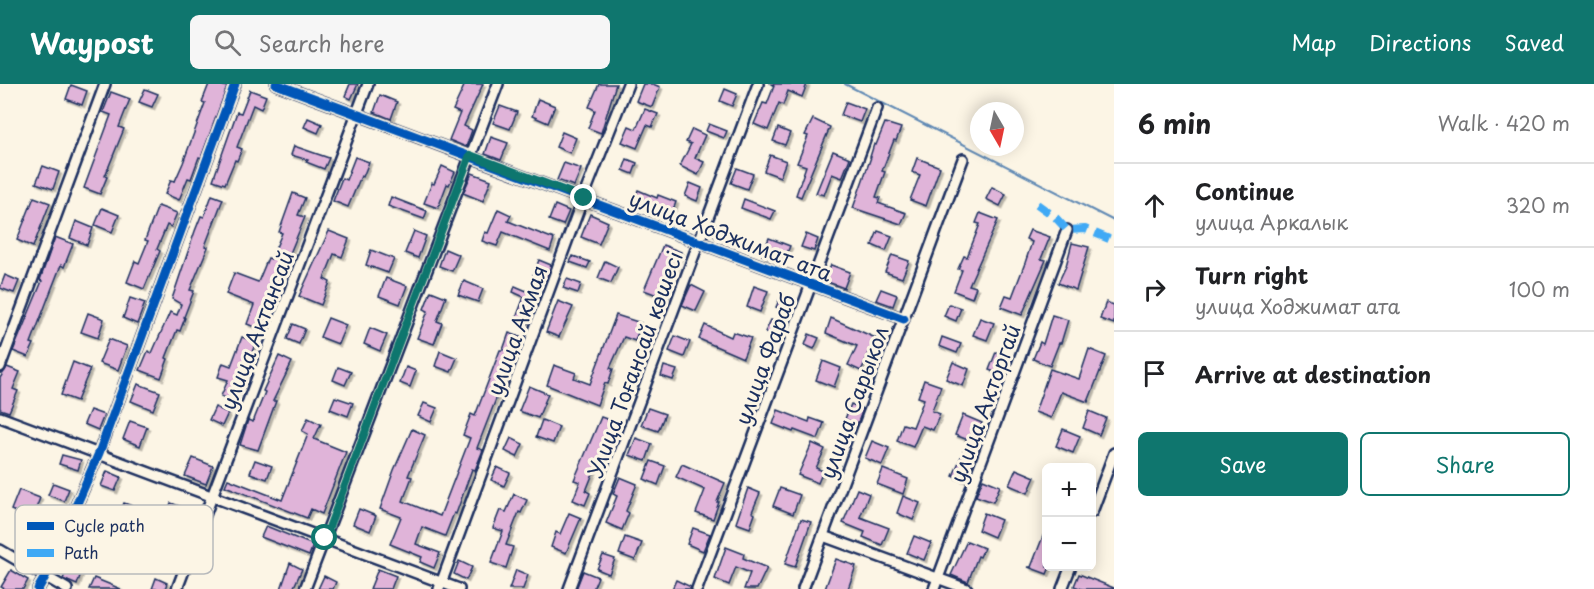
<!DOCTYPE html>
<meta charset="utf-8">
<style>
:root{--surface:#fff;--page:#f6f6f6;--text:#202124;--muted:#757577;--line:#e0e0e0;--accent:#0f766e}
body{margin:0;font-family:"Playpen Sans",sans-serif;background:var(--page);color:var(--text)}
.controls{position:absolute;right:18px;bottom:18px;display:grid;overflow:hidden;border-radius:9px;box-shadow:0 3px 15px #0003}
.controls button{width:54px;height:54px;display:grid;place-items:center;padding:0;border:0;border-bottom:2px solid var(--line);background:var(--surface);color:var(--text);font:30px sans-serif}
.compass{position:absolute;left:970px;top:18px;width:54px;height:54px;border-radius:50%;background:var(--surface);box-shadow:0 3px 15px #0003;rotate:171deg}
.stop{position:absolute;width:18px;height:18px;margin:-14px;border:4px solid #0f766e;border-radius:50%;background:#fff}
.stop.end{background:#0f766e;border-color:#fff;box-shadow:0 2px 6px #0008}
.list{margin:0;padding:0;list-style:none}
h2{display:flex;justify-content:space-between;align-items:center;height:78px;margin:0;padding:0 24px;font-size:26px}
h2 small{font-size:20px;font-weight:400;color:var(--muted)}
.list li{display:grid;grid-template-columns:39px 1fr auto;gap:18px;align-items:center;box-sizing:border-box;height:84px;padding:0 24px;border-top:2px solid var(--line)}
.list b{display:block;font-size:22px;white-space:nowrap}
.list p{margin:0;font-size:20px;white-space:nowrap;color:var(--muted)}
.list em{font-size:20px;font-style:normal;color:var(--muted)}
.actions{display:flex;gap:12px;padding:18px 24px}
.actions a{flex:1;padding:14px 0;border:2px solid var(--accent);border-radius:9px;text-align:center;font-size:21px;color:var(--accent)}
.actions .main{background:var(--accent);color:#fff}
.icon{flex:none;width:33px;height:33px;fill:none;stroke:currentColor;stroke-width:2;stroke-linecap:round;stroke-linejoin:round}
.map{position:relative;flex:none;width:1114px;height:505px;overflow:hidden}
header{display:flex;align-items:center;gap:36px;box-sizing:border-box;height:84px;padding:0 30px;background:var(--accent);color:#fff}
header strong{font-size:28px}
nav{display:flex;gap:33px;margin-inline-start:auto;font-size:21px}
.search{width:420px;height:54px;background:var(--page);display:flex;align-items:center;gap:15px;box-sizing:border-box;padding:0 21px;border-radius:9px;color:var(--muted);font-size:22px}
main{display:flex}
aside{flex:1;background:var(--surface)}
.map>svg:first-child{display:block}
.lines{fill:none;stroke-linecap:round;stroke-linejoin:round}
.stream{stroke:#6089b4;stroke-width:2}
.building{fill:#e0b4d9;stroke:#1b2f5e;stroke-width:1.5;filter:url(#shadow)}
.minor-casing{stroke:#1b2f5e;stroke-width:14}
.minor{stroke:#fcf5e5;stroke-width:9}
.quiet{stroke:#3fa9f5;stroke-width:8;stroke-dasharray:15 8;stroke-linecap:butt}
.cycleway-casing{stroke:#fcf5e5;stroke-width:13}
.cycleway{stroke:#0057b8;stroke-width:9}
.route{stroke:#0f766e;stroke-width:8}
.labels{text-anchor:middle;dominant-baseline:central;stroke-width:6;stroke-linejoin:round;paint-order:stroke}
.street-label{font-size:21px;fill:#1b2f5e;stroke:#fcf5e5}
.key{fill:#fcf5e5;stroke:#b8babc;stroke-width:1.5}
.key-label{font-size:16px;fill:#1b2f5e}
</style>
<header>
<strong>Waypost</strong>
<div class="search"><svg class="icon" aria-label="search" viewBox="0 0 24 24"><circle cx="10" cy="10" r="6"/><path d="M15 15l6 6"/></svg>Search here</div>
<nav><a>Map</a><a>Directions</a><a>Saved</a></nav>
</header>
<main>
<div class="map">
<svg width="1114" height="505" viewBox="0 0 1114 505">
<defs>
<filter id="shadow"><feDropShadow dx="2.5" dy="2.5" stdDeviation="0" flood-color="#0004"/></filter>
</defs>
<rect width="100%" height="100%" fill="#fcf5e5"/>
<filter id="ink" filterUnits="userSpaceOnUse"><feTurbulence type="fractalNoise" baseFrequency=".0167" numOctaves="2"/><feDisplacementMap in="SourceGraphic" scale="12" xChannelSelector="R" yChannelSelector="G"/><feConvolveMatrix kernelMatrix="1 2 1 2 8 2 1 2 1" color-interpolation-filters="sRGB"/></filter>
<g filter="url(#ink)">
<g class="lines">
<!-- stream -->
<path class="stream" d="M845 0 1114 137"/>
</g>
<!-- building -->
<g class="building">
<path d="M209 0H218L227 3 201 74 199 73 191 95 188 94 179 116 165 110 171 96 175 97 183 79 205 19 202 18Z"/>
<path d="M350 0H358L351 15 345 12Z"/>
<path d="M465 0H483L464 42 472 46 466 63 449 56 460 29 453 26Z"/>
<path d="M599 0H616L601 49 588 44 595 26 589 23Z"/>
<path d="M643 0H653L660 3 652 23 636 17Z"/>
<path d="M771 0H807L802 13 788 7 783 21 779 19 768 46 754 40 763 19 767 20 774 2Z"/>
<path d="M71 1 87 7 82 21 66 15Z"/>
<path d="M145 5 158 10 152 23 139 18Z"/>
<path d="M725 5 737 10 732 22 720 17Z"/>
<path d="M250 6 266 12 261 25 253 21 237 63 242 65 237 77 235 76 225 100 213 96 237 28 241 29Z"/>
<path d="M111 8 130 15 119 43 124 45 105 92 107 93 100 110 84 104 111 31 103 28Z"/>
<path d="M380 11 397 18 391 35 374 28Z"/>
<path d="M538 15 555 22 548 39 532 32Z"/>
<path d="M846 18 865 25 860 38 841 31Z"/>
<path d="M500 22 517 28 510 45 493 39Z"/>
<path d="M645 25 658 30 652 43 647 41 637 64 622 58 629 42 636 45Z"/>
<path d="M308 34 322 40 318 49 304 43Z"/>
<path d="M813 35 830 43 801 113 796 111 806 82 797 79 808 52 805 51Z"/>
<path d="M885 39 901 44 896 57 894 56 882 87 885 88 876 113 880 114 878 119 906 129 901 140 853 124 871 73H870L874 60 876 61Z"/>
<path d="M709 40 727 47 724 54 706 47Z"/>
<path d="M778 44 790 49 785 61 773 57Z"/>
<path d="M692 45 705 51 695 74 704 78 698 91 680 82 691 60 686 58Z"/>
<path d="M562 48 576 54 570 69 556 63Z"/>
<path d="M491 53 508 59 501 76 485 70Z"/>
<path d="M294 62 329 74 324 85 306 78 308 76 291 71Z"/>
<path d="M833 67 850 74 842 94 832 90 824 111 816 109Z"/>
<path d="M770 71 786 77 780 93 764 87Z"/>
<path d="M355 73 369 78 363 93 361 92 348 123 333 117 342 94 346 96Z"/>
<path d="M917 74 940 83 926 122 910 116 920 91 912 88Z"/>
<path d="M627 75 637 79 633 90 623 86Z"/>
<path d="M564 79 581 85 574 102 557 96Z"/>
<path d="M43 82 59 88 53 105 36 99Z"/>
<path d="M442 82 455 88 449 101 447 100 438 124 424 119 432 99 434 100Z"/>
<path d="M737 84 753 90 747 105 731 99Z"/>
<path d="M472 89 491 96 483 117 463 109Z"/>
<path d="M690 99 702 104 697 117 685 112Z"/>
<path d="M992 103 1006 110 1000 122 986 115Z"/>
<path d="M638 106 657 114 658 111 676 118 671 132 633 119Z"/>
<path d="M293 109 305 114 298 131 305 133 265 230 269 232 263 246 247 240 254 221 226 210 234 189 258 198 268 174 271 175 282 149 279 148Z"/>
<path d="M212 111 223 115 205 162 208 163 190 206 194 207 184 233 185 234 180 247 177 246 166 274 168 275 161 294 140 286 148 267 152 269 170 228 177 231 181 220 172 215 195 147 201 132 204 133Z"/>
<path d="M34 113 50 119 33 163 17 156Z"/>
<path d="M391 113 427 127 424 135 388 122Z"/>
<path d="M744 115 775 127 771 135 741 124Z"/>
<path d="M555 121 569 127 563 141 549 136Z"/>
<path d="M158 122 177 129 171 143 167 141 157 165 160 167 144 205 127 198 135 177 139 179 148 157 145 156Z"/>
<path d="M102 124 119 131 112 148 95 141Z"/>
<path d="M498 125 511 131 508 137 554 155 550 167 503 148 497 162 482 157 485 148 488 149Z"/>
<path d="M980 129 998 136 969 201 976 203 972 214 954 207 962 186 958 185 964 172 967 173 980 140 976 139Z"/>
<path d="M590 130 608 138 599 160 581 153Z"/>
<path d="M76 137 93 144 87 161 70 154Z"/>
<path d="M717 140 728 144 724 156 712 151Z"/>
<path d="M1030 146 1050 153 1041 175 1046 176 1022 231 1001 223 1006 211 1012 213 1025 179 1032 158 1026 155Z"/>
<path d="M329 147 349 155 342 173 334 170 324 195 330 198 321 221 299 212Z"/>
<path d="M414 147 426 152 418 174 405 169Z"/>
<path d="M878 147 892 152 886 167 872 161Z"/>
<path d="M806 150 818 155 814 167 801 163Z"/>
<path d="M55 153 73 160 64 183 61 181 52 204 31 259 34 260 28 273 13 267 42 197 40 196Z"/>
<path d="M769 154 790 162 783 179 762 171Z"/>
<path d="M1072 159 1089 163 1076 206 1058 199 1066 182Z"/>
<path d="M663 161 681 168 665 214 644 206Z"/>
<path d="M445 165 459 171 452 187 439 182Z"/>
<path d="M371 166 394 175 388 189 366 181Z"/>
<path d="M892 171 909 177 902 194 885 188Z"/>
<path d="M573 172 590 178 587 184 570 178Z"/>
<path d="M539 176 551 181 546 196 533 191Z"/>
<path d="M605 177 618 183 611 199 598 194Z"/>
<path d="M831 181 850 188 844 204 825 197Z"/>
<path d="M5 191 19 197 14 209 0 204Z"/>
<path d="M386 194 407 202 400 220 379 212Z"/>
<path d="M567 195 581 200 578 209 563 204Z"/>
<path d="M464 197 483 205 478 218 458 211Z"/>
<path d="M691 201 705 208 696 227 682 221Z"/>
<path d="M515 202 536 211 531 226 533 227 528 239 516 234 524 213 513 208Z"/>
<path d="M754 202 768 207 760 228 747 223Z"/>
<path d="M881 205 897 211 893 222 876 216Z"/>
<path d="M431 207 446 213 437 237 442 239 434 260 417 254 428 227 424 225Z"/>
<path d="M782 210 794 215 789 228 776 223Z"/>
<path d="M130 214 145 219 137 240 123 234Z"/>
<path d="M558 217 573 223 559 253 546 248Z"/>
<path d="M1106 218 1114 221V240L1100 235Z"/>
<path d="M949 220 961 224 956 237 944 232Z"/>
<path d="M88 229 104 235 98 254 81 248Z"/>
<path d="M616 231 641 239 635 257 624 253 610 284 613 285 608 300 605 299 597 321 547 301 554 281 576 289 574 294 590 300Z"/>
<path d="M1052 231 1068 236 1061 259H1059L1050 282 1033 275 1040 258 1043 260Z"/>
<path d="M328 234 346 241 338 260 320 253Z"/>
<path d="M831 234 880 256 875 269 870 267 861 287 848 281 857 262 826 249Z"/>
<path d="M980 234 994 239 987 256 973 251Z"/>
<path d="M771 236 784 241 778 254 765 248Z"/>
<path d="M293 240 305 245 299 260 287 255Z"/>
<path d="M705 241 731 253 733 248 751 254 743 274 699 255Z"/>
<path d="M370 244 387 251 380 267 364 260Z"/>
<path d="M509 249 520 253 477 364 483 366 475 386 472 385 456 430 454 429 445 452 422 443 416 460 440 469 434 484 420 478 422 473 390 460 401 433 380 425 394 386 412 345 425 351 408 392 412 393 403 417 440 432 470 354 463 351 471 330 475 332 500 266H503Z"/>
<path d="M809 250 819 254 814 265 805 261Z"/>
<path d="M675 252 690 258 684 273 669 267Z"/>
<path d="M242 253 256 258 233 317 221 312 228 296 218 293 223 279 231 282Z"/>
<path d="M942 253 961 260 957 269 939 262Z"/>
<path d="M109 255 127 262 118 286 99 279Z"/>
<path d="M1089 265 1106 272 1088 318 1061 308 1051 334 1035 328 1050 285 1079 295Z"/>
<path d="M440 267 457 274 451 288 435 282Z"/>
<path d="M996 268 1012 275 1005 292 989 286Z"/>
<path d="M279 272 292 278 273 317H276L258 366 240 361 248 336 253 338 265 308 263 307Z"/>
<path d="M823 277 841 284 834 303 816 296Z"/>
<path d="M73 278 90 285 77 317 61 311Z"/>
<path d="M953 278 969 285 963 302 946 295Z"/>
<path d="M664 282 677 286 673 296 661 292Z"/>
<path d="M7 283 20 288 13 305 18 307 9 328 0 325V294Z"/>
<path d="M338 283 351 288 345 301 333 296Z"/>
<path d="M406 283 416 287 410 303 400 299Z"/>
<path d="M924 296 941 302 932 327 940 330 933 346 922 342 913 363 897 357 903 340 913 343 924 315 918 313Z"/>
<path d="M138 300 160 308 153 326 131 317Z"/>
<path d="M529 302 548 310 538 334 519 327Z"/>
<path d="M335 313 353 319 348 332 330 325Z"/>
<path d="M424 319 437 324 431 338 418 332Z"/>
<path d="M851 320 863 325 857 341 845 335Z"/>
<path d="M215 323 228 329 222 342 209 336Z"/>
<path d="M648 324 665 330 658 347 641 341Z"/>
<path d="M90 326 104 331 98 346 84 340Z"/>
<path d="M778 326 809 338 810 334 824 339 818 355 794 346 793 348 773 340Z"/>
<path d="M1089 327 1106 334 1099 351 1083 344Z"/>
<path d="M963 331 982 339 971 366 977 368 965 397 953 392 968 356 955 351Z"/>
<path d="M601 333 618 339 600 378 598 377 586 407 590 409 585 421 573 416 580 398 574 396Z"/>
<path d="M308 334 321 340 314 355 346 368 322 430 311 425 307 434 225 402 228 395 282 416 308 350 302 347Z"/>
<path d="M542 336 559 343 553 359 536 353Z"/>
<path d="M130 337 147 343 140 362 123 355Z"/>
<path d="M1063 345 1080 352 1073 369 1056 362Z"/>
<path d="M511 354 523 360 517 373 505 367Z"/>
<path d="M636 354 652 360 646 377 629 371Z"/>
<path d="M872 357 889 364 882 381 865 374Z"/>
<path d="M812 359 825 365 816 384 823 387 818 399 798 391Z"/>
<path d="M62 371 81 376 78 386 59 380Z"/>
<path d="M193 374 213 382 206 400 185 392Z"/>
<path d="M255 376 272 382 267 395 250 389Z"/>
<path d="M651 377 665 382 658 401 644 395Z"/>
<path d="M682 380 725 399 717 418H719L713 435 696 429 705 406 676 393Z"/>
<path d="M497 383 510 389 504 402 491 396Z"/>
<path d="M883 385 908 395 903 410 877 400Z"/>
<path d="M1016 385 1035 393 1028 409 1009 401Z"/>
<path d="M107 387 121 393 115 407 101 402Z"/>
<path d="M620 393 637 400 626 427 629 429 622 446 606 439 617 412 613 410Z"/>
<path d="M983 395 1000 402 993 418 976 412Z"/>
<path d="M53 399 69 405 64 417 48 411Z"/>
<path d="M748 404 760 409 752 428 755 430 750 444 736 439Z"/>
<path d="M780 404 800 411 793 430 773 422Z"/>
<path d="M857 405 869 410 860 433 889 444 882 461 863 453 865 448 843 439Z"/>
<path d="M19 406 40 414 32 435 11 426Z"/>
<path d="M514 410 527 416 521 429 519 428 506 461 513 463 506 484 491 479 503 447 493 444 500 426 506 428Z"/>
<path d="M903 412 920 419 913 436 897 429Z"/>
<path d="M124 419 143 426 136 443 117 436Z"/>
<path d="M171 419 184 424 178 437 165 432Z"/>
<path d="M359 425 376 432 370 447 353 440Z"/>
<path d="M569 429 581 434 566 469 551 463 556 448 560 450Z"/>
<path d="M984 429 1001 436 994 453 978 446Z"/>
<path d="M801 435 811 438 795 483 785 480Z"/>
<path d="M266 442 313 461 309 472 261 453Z"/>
<path d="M1047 442V483H1050L1047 490 1028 483H1031Z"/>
<path d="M693 444 710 450 703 467 687 460Z"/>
<path d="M914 452 931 459 924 476 907 469Z"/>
<path d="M625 453 642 459 635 476 619 470Z"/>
<path d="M967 457 984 464 980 473 978 472 968 498 951 491Z"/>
<path d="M726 463 744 470 743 474 767 484 757 505H744L750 489 736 483 729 501 715 495Z"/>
<path d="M603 471 615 475 609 490 597 485Z"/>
<path d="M836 475 856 482 848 505H825Z"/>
<path d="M459 477 472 483 466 496 454 490Z"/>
<path d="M290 479 302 485 293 505H281Z"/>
<path d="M69 480 82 486 77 501 63 495Z"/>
<path d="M378 485 396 492 391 505H370Z"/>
<path d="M11 486 28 496 23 505H5L1 503Z"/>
<path d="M516 486 528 491 523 505H509Z"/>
<path d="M583 487 598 493 593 505H576Z"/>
<path d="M1079 490 1114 504V505H1082L1074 502Z"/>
<path d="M324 492 336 498 333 505H318Z"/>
<path d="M94 494 121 505H89Z"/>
<path d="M156 494 167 499 165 505H152Z"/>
<path d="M676 496 691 503 690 505H672Z"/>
</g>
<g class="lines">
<defs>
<g id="minor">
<path d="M276 0 904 235"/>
<path d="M0 283 105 0"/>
<path d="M0 333 459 505"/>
<path d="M1092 428 1114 369"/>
<path d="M823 452 967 505"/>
<path d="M0 466 67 505"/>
<path d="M38 505 45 493 99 369 235 0"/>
<path d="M177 505 368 0"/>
<path d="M305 505 498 0"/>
<path d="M439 505 583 114 628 0"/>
<path d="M569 505 758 0"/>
<path d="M697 505 877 24"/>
<path d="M803 505 963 75"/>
<path d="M934 505 1067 146"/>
<path d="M1062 505 1071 482"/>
</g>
</defs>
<!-- minor casing -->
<use href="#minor" class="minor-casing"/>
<!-- minor -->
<use href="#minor" class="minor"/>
<!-- quiet -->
<path class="quiet" d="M1037 120 1055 133 1067 146 1085 145 1114 157"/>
<defs>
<g id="cycleway">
<path d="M276 0 904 235"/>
<path d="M38 505 45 493 99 369 235 0"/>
</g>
</defs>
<!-- cycleway casing -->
<use href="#cycleway" class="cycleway-casing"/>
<!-- cycleway -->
<use href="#cycleway" class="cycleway"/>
</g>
</g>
<g class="lines" filter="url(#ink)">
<!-- route -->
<path class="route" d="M325 454 470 71 584 114"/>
</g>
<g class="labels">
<!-- street labels -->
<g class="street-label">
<text transform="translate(731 151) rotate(21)">улица Ходжимат ата</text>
<text transform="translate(256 246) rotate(-69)">улица Актансай</text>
<text transform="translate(516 246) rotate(-70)">улица Акмая</text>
<text transform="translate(764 275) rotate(-70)">улица Фараб</text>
<text transform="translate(634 280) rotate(-70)">Улица Тоғансай көшесі</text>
<text transform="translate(853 318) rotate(-70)">улица Сарыкол</text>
<text transform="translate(984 319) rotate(-70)">улица Акторгай</text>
</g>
</g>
<!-- legend -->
<rect x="15" y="421" width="198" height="69" rx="9" class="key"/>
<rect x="27" y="438" width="27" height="8" fill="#0057b8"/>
<rect x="27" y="465" width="27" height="8" fill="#3fa9f5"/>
<g class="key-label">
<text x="64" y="448">Cycle path</text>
<text x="64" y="475">Path</text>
</g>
</svg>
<div class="controls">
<button>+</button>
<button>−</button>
</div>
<svg class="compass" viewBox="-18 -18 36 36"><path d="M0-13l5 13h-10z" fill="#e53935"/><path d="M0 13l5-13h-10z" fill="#757577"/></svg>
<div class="stop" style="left:325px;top:454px"></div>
<div class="stop end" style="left:584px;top:114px"></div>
</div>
<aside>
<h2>6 min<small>Walk · 420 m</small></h2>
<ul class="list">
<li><svg class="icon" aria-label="ahead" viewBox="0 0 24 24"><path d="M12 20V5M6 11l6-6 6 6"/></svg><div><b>Continue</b><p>улица Аркалык</p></div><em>320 m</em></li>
<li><svg class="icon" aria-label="right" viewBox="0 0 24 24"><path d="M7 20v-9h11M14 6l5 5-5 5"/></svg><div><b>Turn right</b><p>улица Ходжимат ата</p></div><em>100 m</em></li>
<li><svg class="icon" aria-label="arrive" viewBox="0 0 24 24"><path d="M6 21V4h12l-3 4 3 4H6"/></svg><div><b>Arrive at destination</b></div></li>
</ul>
<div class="actions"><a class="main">Save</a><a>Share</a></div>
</aside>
</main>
